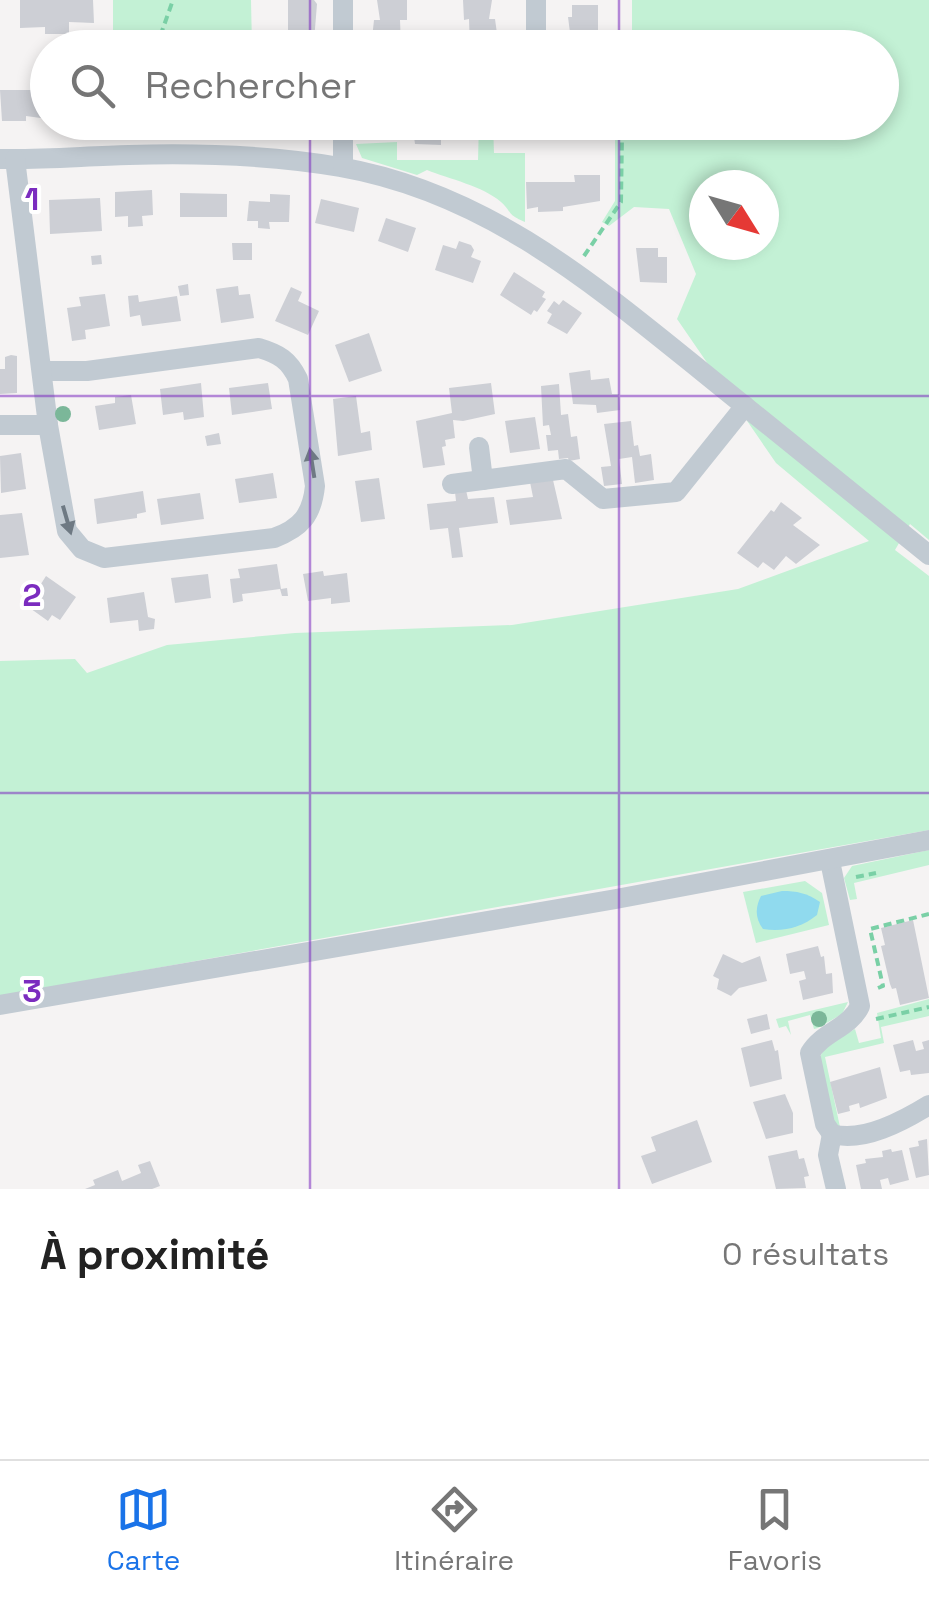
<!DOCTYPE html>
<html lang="fr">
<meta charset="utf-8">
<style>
:root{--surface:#fff;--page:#f6f6f6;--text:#222;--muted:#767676;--line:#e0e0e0;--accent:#1a73e8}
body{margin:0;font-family:"Space Grotesk",sans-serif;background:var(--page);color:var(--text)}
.compass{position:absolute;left:689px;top:170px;width:90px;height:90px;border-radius:50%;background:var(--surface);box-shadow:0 5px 15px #0003;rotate:127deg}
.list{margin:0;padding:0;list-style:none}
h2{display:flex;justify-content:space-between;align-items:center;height:130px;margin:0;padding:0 40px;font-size:42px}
h2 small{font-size:32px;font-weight:400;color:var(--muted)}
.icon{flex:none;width:55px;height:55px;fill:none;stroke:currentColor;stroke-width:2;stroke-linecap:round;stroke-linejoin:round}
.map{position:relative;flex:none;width:929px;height:1189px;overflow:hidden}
.search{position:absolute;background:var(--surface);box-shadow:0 5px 15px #0003;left:30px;right:30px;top:30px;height:110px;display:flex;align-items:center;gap:25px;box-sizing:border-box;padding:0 35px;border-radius:55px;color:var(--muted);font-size:38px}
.sheet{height:270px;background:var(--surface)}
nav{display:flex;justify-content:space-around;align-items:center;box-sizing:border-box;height:140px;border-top:2px solid var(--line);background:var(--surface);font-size:28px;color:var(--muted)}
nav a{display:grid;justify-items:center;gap:5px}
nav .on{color:var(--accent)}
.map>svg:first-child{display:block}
.green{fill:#c3f1d5;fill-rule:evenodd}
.water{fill:#90daee}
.building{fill:#cdcfd5}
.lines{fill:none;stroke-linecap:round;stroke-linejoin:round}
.path{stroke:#7ad0a6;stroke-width:4;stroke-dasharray:8 5;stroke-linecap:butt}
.street{stroke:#c1cad2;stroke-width:20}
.tree{fill:#7bb799}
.oneway{fill:#6e7983}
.grid{fill:none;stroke:#7b2cbf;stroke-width:2.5;stroke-opacity:0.55}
.grid-label{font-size:32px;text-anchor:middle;font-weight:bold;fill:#7b2cbf;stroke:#fff;stroke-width:8;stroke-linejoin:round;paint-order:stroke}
</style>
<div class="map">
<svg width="929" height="1189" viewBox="0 0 929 1189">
<rect width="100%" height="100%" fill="#f5f3f3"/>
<!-- green -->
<g class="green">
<path d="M113 0H251L252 47H113Z"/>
<path d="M632 0H929V540L910 524 895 550 929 576V830L0 996V661L75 659 87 673 167 645 295 633 512 625 738 589 869 541 776 463 677 319 696 274 669 209 634 207 609 226 602 222 615 201V137H579L580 123 882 122V48L632 47ZM704 185H764V245H704Z"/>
<path d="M479 123H493L494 153H525V222C506 214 513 213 501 202 483 186 449 179 427 170L417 175 362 158 356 144 397 142V160H478Z"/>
<path d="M929 850V865L854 883 857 899 850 900 844 878 852 866Z"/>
<path d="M805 881 822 893 829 925 756 943 743 892Z"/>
<path d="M929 999V1016L881 1027 884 1043 825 1057 840 1127 833 1124C827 1103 808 1064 827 1046 834 1039 846 1034 855 1029L859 1043 881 1038 877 1013Z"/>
<path d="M848 1002 842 1014 818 1028 814 1029 810 1015 788 1021 791 1035 786 1026 779 1028 776 1019Z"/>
</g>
<!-- water -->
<path class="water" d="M782 891C797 891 807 893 820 902L817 915C801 928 783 932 763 929 755 918 755 908 761 896Z"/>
<!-- building -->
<g class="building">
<path d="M20 0H93L94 23 69 22V34H45V27L20 28Z"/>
<path d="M288 0H314L317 4 314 41 288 42Z"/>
<path d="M377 0H407V20H400L401 48H371L374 20H380Z"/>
<path d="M463 0H492L489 19H495L499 48H470L469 19 464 20Z"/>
<path d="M572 5H598V48H572L568 17H572Z"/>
<path d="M0 90H48V119L26 116V121H2Z"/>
<rect x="62" y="122" width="27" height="4"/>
<path d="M412 122H441V145L415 144Z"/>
<path d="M574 175H600V201L563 207V211L538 212V207L527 209 526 182H575Z"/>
<path d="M152 190 153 215 142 216 143 226 128 227V216L115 217V192Z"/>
<path d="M180 193 227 194V217H180Z"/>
<path d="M270 194 290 195 289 222H269L270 229 258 228V221H247L249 201 270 202Z"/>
<path d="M100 198 102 231 50 234 49 200Z"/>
<path d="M321 199 359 208 354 232 315 223Z"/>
<path d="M386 218 416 228 408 252 378 241Z"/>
<path d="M459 241 471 245 474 250 471 257 481 261 473 283 435 270 443 245 456 249Z"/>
<path d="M232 243H252V260H233Z"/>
<path d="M636 248H658V257H667V283L640 282Z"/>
<path d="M101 255 102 264 92 265 91 256Z"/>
<path d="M514 272 545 292 542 297 546 299 537 312 534 310 531 315 500 295Z"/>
<path d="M188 284 189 295 180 296 178 286Z"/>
<path d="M238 286 239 295 250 294 254 318 221 323 216 289Z"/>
<path d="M291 287 302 292 298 301 319 311 308 335 275 321Z"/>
<path d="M105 294 110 326 85 330 86 339 72 341 67 308 81 306 79 297Z"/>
<path d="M138 295 139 302 177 296 181 321 142 326 140 315 130 317 128 296Z"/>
<path d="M563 300 582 313 567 334 547 323 552 314 547 311 554 301 559 305Z"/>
<path d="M369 333 382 371 349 382 335 345Z"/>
<path d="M11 355 17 356V393L0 394V369H5V357Z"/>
<path d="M590 370 591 380 609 378 612 394H619L620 410 597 413 596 405 573 404 569 373Z"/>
<path d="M201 383 204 417 184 420 183 412 163 415 160 389Z"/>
<path d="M268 383 272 409 232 415 229 388Z"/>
<path d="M491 383 495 414 463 421 453 420 455 438 445 440 446 446 442 447 445 465 423 468 416 421 452 413 449 388Z"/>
<path d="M559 384 561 415 568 414 571 437 577 436 580 459 569 461 568 458 559 459 558 450 548 451 546 435H551L549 425 543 426 541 386Z"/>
<path d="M131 395 136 424 99 430 95 406 115 403V397Z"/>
<path d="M356 396 361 433 370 431 372 450 338 456 333 399Z"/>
<path d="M535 417 540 449 510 453 505 421Z"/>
<path d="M631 421 634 446 638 445 640 456 651 454 654 480 635 483 632 457 619 459 622 484 604 486 601 467 611 466 604 424Z"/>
<path d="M219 433 221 444 207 446 205 436Z"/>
<path d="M21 453 26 489 1 493 0 456Z"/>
<path d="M273 473 277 498 239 503 235 479Z"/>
<path d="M379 478 385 519 361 522 355 481Z"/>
<path d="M553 480 562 519 510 525 506 500 533 497 530 482Z"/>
<path d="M466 490 468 499 494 497 498 523 459 528 463 557 452 558 448 528 430 530 427 504 456 501 455 492Z"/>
<path d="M143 491 146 512 137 514V518L97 524 94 499Z"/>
<path d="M200 493 204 519 161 525 157 499Z"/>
<path d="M781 502 802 518 793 525 820 545 796 564 786 556 774 570 763 562 758 568 737 553 771 510 774 512Z"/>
<path d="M22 513 29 555 0 558V515Z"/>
<path d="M277 564 281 589 287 588 288 596H282L280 589 242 594 243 601 233 603 230 579 240 578 238 569Z"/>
<path d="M323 571 324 576 347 573 350 602 331 604V598L308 601 303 574Z"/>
<path d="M208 574 211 598 175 603 171 578Z"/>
<path d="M46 576 76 597 60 620 52 615 48 621 27 606Z"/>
<path d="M144 592 148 617 155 619 154 629 139 631 138 620 110 623 107 598Z"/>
<path d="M913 920 929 998 900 1005 896 988 892 989 890 984 881 946 885 945 881 928Z"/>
<path d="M818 946 821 957 824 956 826 974 832 973 833 993 803 1000 799 981 806 979 804 971 790 974 786 954Z"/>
<path d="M723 954 742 963 760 956 767 981 739 988 731 996 717 989 719 979 713 976Z"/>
<path d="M767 1014 770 1029 751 1034 747 1019Z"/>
<path d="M772 1040 775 1051 778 1050 782 1079 750 1087 741 1048Z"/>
<path d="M913 1040 916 1051 924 1049 922 1042 929 1040V1073L911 1075 910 1070 900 1072 893 1045Z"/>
<path d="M880 1067 887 1098 860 1108 859 1103 849 1106 850 1111 838 1114 830 1082Z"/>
<path d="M785 1094 793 1113V1133L766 1139 753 1102Z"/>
<path d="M697 1120 712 1162 652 1184 641 1156 656 1151 651 1137Z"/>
<path d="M927 1139 929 1175 916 1178 909 1148 919 1146 918 1141Z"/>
<path d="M891 1149 892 1152 902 1150 909 1180 890 1185 888 1178 880 1180 882 1189H861L856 1165 866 1163 865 1159 883 1157 882 1151Z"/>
<path d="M797 1150 799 1159 804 1158 809 1176 804 1177 806 1188 776 1189 768 1156Z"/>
<path d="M150 1161 160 1186 152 1189H85L95 1185 93 1180 118 1170 122 1181 141 1173 138 1165Z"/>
</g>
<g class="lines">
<!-- path -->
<g class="path">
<path d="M156 48 173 0"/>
<path d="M139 137 141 122"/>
<path d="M584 256 621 202 622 134 618 122"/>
<path d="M856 877 876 873"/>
<path d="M878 988 883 986 870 929 929 914"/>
<path d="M876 1019 929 1007"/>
</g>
<!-- street -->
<g class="street">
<path d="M343 0V48"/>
<path d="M536 48V0"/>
<path d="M0 159C43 160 86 156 129 155 199 153 271 155 340 167 484 192 590 281 699 369 776 431 852 493 929 555"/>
<path d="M343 167V122"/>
<path d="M42 371H87L259 348C279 354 289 360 298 379L315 486C312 515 301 528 274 538L104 558 82 549 67 531 48 425"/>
<path d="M0 425H48L15 159"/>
<path d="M479 447 483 480"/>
<path d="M452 484 566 469 603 499 676 492 745 406"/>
<path d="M830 861 860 1006C850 1028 822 1032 810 1053L825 1124 832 1134C863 1143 903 1121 929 1105"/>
<path d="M0 1005 616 899 929 840"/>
<path d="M832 1134 828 1155 836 1189"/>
</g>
</g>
<!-- trees -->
<g class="tree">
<circle cx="63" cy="414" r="8"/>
<circle cx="819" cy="1019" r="8"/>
</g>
<!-- one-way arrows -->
<defs><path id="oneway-solid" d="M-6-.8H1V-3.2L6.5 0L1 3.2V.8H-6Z" transform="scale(2.5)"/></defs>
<g class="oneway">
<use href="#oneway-solid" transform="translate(312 463) rotate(-99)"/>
<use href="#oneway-solid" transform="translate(67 520) rotate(74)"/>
</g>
<!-- grid -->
<path class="grid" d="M310 0V48M619 0V48M310 122V1189M619 122V1189M0 396H929M0 793H929"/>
<g class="grid-label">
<text x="32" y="210">1</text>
<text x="32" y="606">2</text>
<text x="32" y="1002">3</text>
</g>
</svg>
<svg class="compass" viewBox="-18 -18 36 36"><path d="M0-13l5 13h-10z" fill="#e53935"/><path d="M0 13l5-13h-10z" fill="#767676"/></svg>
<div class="search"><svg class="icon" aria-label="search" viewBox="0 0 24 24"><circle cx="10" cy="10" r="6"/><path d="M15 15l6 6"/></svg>Rechercher</div>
</div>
<section class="sheet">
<h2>À proximité<small>0 résultats</small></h2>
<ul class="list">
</ul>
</section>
<nav>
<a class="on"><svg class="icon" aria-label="map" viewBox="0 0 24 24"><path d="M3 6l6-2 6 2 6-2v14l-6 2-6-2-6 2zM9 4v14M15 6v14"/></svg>Carte</a>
<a><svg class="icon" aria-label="directions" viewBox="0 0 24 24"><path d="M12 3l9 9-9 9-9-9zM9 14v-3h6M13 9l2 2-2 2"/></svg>Itinéraire</a>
<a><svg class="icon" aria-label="saved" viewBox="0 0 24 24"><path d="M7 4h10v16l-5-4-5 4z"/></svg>Favoris</a>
</nav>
